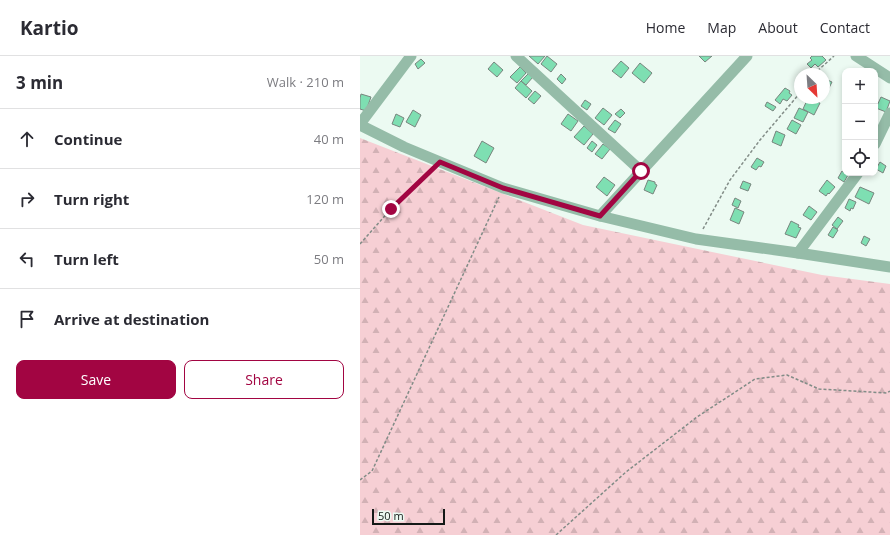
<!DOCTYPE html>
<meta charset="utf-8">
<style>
:root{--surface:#fff;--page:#f7f7f7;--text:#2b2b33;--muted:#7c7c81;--line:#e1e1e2;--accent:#a20542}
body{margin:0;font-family:"Open Sans",sans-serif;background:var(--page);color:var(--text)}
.controls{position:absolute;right:12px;top:12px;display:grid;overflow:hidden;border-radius:8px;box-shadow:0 2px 6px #0003}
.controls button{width:36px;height:36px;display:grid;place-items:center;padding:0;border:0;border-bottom:1px solid var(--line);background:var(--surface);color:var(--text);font:20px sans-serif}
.compass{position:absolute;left:434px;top:12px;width:36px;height:36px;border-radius:50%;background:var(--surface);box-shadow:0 2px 6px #0003;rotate:155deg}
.scale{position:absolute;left:12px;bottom:10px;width:73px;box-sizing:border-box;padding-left:4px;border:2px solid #141917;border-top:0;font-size:11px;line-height:14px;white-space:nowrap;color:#141917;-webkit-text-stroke:3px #ecfaf2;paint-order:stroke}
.stop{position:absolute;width:12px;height:12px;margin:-9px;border:3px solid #a20542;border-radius:50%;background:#fff}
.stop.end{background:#a20542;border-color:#fff;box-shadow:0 1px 4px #0008}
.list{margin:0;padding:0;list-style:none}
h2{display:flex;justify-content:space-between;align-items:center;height:52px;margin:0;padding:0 16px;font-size:17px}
h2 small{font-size:13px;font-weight:400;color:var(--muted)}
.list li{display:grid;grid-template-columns:26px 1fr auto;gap:12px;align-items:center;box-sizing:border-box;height:60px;padding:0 16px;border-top:1px solid var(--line)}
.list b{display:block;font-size:15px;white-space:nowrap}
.list em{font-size:13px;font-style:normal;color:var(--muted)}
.actions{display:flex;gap:8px;padding:12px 16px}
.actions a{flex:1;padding:9px 0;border:1px solid var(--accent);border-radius:8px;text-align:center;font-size:14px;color:var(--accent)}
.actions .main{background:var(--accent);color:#fff}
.icon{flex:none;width:22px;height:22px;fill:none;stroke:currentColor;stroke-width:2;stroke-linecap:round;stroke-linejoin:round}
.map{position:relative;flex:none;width:530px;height:479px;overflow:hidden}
header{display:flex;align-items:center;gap:24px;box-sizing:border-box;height:56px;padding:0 20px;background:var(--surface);border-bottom:1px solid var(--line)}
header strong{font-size:19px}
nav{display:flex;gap:22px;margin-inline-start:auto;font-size:14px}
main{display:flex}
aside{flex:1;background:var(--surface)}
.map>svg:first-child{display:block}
.forest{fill:url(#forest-firs)}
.building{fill:#7edfb2;stroke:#78857e}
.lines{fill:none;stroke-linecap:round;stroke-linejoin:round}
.path{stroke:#828c87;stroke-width:1.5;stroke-dasharray:3 2;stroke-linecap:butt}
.minor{stroke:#95bca8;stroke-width:11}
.route{stroke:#a20542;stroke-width:5}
</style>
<header>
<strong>Kartio</strong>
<nav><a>Home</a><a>Map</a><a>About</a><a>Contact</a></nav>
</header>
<main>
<aside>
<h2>3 min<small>Walk · 210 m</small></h2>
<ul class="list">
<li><svg class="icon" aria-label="ahead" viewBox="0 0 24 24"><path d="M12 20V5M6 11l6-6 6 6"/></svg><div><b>Continue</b></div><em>40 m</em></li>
<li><svg class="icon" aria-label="right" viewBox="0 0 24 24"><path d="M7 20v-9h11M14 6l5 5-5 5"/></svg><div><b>Turn right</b></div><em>120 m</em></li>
<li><svg class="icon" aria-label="left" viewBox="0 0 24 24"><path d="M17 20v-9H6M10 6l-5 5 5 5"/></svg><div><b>Turn left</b></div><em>50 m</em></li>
<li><svg class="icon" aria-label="arrive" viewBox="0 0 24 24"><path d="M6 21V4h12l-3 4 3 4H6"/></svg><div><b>Arrive at destination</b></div></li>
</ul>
<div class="actions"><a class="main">Save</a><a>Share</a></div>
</aside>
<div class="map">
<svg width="530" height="479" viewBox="0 0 530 479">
<defs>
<pattern id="forest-firs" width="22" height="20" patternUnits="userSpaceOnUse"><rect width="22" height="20" fill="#f6cfd4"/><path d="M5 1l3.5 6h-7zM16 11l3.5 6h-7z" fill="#d2b1b5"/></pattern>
</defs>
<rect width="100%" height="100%" fill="#ecfaf2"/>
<!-- forest -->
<path class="forest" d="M0 82 223 169 462 219 530 228V479H0Z"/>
<!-- building -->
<g class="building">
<path d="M169 0H185L178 8Z"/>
<path d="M187 0 197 8 191 16 181 8Z"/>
<path d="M339 0H352L345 6Z"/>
<path d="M452 0H462L466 4 458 11 455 8 451 12 447 8 452 4 450 2Z"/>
<path d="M61 3 65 7 58 13 55 8Z"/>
<path d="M261 5 269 12 261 22 252 15Z"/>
<path d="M134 6 143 14 137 21 128 13Z"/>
<path d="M280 7 292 17 284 27 272 17Z"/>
<path d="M160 11 166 17 157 27 150 21Z"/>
<path d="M169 17 173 21 166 29 161 25Z"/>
<path d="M201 18 206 23 202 28 197 23Z"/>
<path d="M465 23 472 26 466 38 464 37Z"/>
<path d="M161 25 172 35 166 42 155 32Z"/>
<path d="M425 32 430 35 429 37 432 39 427 45 423 43 420 48 415 44Z"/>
<path d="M175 35 181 40 174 48 168 43Z"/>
<path d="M1 38 11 41 6 55 0 53V42Z"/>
<path d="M521 41 530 45 526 56 516 52Z"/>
<path d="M448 42 460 47 454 59 443 53Z"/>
<path d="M225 44 231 48 227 54 221 50Z"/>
<path d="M407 46 416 51 413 55 405 50Z"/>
<path d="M243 52 252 59 244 69 235 62Z"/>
<path d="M439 52 448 56 443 66 434 62Z"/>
<path d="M261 53 265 57 260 62 255 58Z"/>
<path d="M53 54 61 59 55 71 46 66Z"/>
<path d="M36 58 44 62 40 71 32 68Z"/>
<path d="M208 58 218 65 211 75 201 68Z"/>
<path d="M255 64 261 68 255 77 248 73Z"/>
<path d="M432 64 441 69 436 78 427 73Z"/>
<path d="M224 70 233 78 224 89 214 81Z"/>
<path d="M416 75 425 79 421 90 412 86Z"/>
<path d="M122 85 134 92 126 107 114 100Z"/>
<path d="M232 85 237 89 232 96 227 92Z"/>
<path d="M243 88 250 93 242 103 235 98Z"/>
<path d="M397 102 404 106 401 111 399 110 396 114 391 111Z"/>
<path d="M520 106 526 110 523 117 516 113Z"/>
<path d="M482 115 488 119 484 126 478 122Z"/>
<path d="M244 121 255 129 247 140 236 131Z"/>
<path d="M288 124 295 126V128L297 129 293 138 284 134Z"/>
<path d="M467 124 475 131 469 138 468 137 466 140 459 135Z"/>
<path d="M383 125 391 128 388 135 380 132Z"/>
<path d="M500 131 514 137 509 148 495 141Z"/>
<path d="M375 142 381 145 378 152 372 149Z"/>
<path d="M489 143 496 146 493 153 491 152 490 155 485 152Z"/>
<path d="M449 150 457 156 451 164 443 159Z"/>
<path d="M375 152 384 156 379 168 370 164Z"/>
<path d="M478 161 483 165 477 173 472 169Z"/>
<path d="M431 165 439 169 438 171 441 172 436 182 425 178Z"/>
<path d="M473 171 478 174 473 182 468 179Z"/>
<path d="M504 180 510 183 506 190 501 187Z"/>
</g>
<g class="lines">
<!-- path -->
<g class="path">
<path d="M454 18 474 0"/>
<path d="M343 173 370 124 400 84 440 37"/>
<path d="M0 188 31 153 72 115"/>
<path d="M0 424 12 415 139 141"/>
<path d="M196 479 266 416 337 361 395 323 427 319 459 333 527 337 530 335"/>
</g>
<!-- minor -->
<g class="minor">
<path d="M156 0 281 115"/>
<path d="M496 0 530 22"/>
<path d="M0 68 51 0"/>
<path d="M0 69 44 91 143 132 240 160 336 183 438 197 530 211"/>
<path d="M515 88 530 57"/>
<path d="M240 160 387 0"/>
<path d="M438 197 498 117"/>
</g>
</g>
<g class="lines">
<!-- route -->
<path class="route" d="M31 153 80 106 143 132 240 160 281 115"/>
</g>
</svg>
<div class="controls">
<button>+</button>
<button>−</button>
<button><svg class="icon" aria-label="locate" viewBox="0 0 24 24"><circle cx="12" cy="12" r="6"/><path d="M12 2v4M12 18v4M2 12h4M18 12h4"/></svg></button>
</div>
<svg class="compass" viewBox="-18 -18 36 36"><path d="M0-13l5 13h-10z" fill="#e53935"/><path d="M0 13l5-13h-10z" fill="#7c7c81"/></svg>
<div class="scale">50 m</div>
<div class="stop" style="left:281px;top:115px"></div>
<div class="stop end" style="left:31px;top:153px"></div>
</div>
</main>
